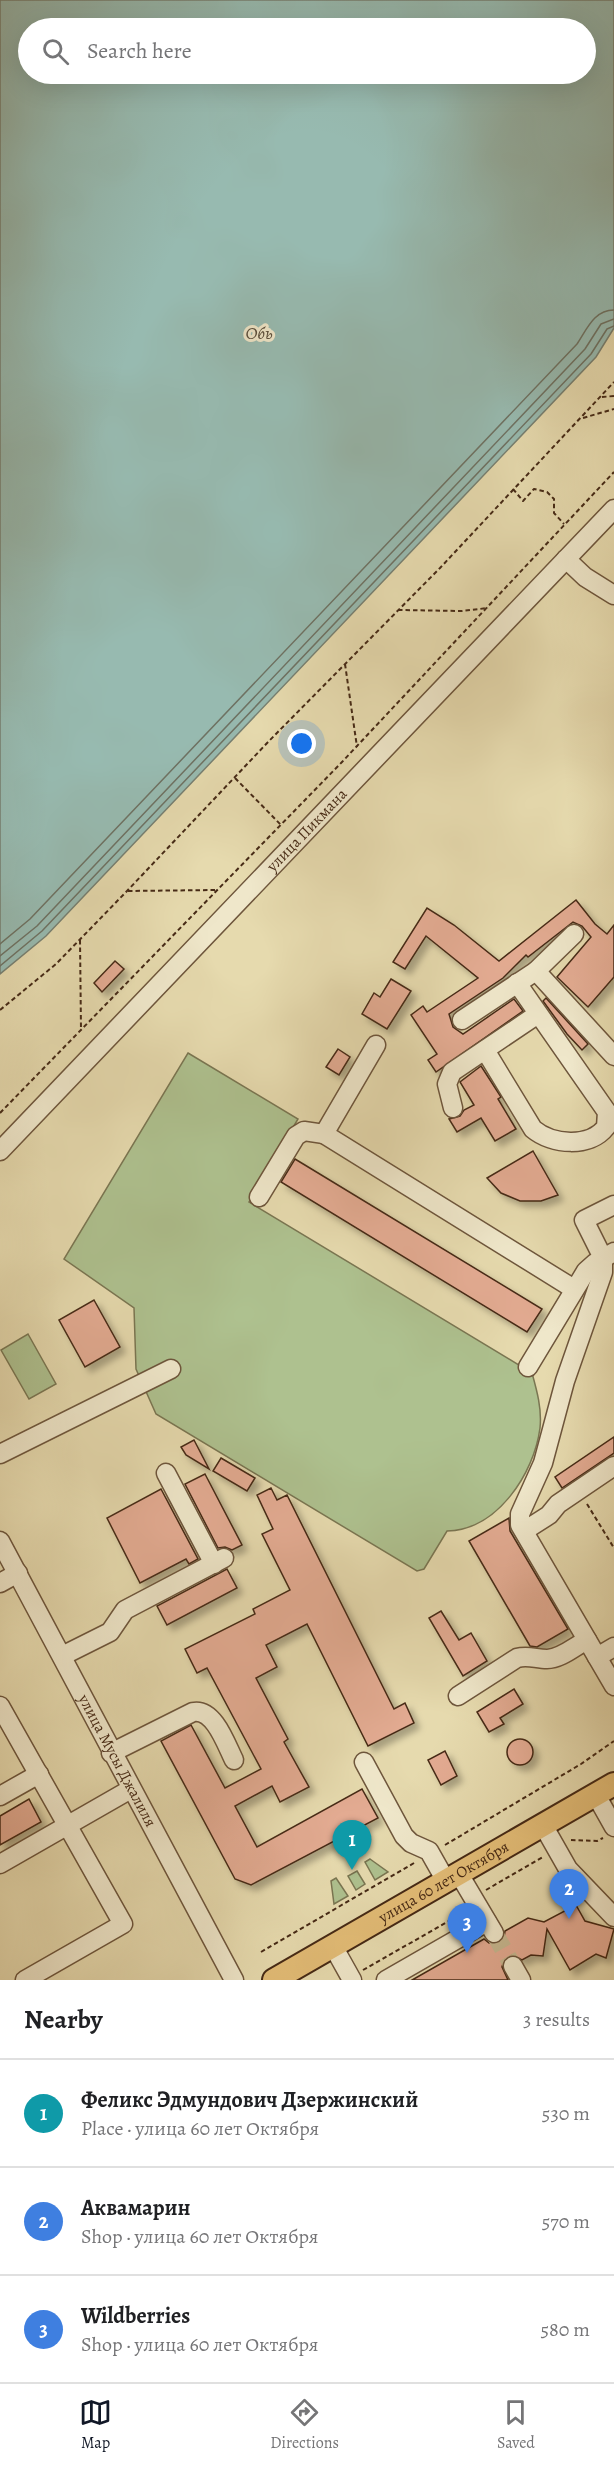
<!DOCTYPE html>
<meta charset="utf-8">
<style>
:root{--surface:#fff;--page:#f2f2f2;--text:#202124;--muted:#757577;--line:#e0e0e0;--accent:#111827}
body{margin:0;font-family:Alegreya,serif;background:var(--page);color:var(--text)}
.you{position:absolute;left:302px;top:744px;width:21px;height:21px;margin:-15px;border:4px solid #fff;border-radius:50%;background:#1a73e8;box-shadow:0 0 0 9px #1a73e833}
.badge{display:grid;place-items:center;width:39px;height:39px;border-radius:50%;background:var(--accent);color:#fff;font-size:20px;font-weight:700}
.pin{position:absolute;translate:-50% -50px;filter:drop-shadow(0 2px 3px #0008)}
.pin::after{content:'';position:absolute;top:32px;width:21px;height:18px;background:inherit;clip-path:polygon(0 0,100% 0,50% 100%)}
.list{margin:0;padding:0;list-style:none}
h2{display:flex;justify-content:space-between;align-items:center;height:78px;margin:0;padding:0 24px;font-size:26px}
h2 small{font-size:20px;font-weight:400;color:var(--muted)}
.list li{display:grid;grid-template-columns:39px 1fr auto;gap:18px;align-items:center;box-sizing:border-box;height:108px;padding:0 24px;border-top:2px solid var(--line)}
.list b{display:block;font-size:22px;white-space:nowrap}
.list p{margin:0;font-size:20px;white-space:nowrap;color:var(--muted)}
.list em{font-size:20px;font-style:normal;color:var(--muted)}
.icon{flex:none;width:33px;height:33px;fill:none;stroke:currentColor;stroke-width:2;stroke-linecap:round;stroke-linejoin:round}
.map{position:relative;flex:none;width:614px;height:1980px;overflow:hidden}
.search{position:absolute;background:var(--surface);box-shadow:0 6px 24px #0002;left:18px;right:18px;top:18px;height:66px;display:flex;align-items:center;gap:15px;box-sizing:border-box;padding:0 21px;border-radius:33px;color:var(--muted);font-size:22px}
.sheet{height:402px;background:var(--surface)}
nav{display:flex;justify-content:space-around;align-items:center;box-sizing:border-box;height:84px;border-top:2px solid var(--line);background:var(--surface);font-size:16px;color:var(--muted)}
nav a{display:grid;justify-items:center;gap:3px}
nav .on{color:var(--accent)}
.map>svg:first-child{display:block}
.green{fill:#aec18f;stroke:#7a7652;stroke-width:1.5}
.water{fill:#97bab0;stroke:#778072;stroke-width:1.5;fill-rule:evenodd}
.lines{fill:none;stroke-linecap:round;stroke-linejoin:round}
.shore{stroke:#6e7263;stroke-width:1.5}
.building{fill:#e3ab92;stroke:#462a16;stroke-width:1.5;filter:url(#shadow)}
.minor-tunnel{stroke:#c6b790;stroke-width:18;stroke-dasharray:18 9;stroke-linecap:butt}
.minor-casing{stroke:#6e563c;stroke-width:21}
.major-casing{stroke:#462a16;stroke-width:26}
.path{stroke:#462a16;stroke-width:2;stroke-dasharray:4.5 3;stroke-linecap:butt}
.minor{stroke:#efe7ca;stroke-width:18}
.major{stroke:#e3bd77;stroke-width:22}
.labels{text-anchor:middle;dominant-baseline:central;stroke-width:6;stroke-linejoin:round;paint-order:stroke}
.street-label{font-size:16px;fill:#462a16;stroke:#efe7ca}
.water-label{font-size:18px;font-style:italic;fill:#5a4e3c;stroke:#efe7ca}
</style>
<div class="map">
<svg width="614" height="1980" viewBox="0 0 614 1980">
<defs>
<filter id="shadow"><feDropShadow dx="5.5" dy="5.5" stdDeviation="3" flood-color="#0004"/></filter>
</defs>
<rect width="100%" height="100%" fill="#e6daae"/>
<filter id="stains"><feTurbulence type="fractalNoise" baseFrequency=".00333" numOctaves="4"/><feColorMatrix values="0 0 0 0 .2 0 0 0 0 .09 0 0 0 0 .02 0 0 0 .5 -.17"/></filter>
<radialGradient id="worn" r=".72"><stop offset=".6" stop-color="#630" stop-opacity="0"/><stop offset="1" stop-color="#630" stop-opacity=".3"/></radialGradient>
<!-- green -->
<g class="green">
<path d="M188 1053 298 1119 249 1202 532 1373C537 1391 542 1409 540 1428 534 1474 497 1530 447 1531L424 1569 417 1571 156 1414 136 1369 134 1308 64 1259Z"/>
<path d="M28 1334 56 1384 29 1399 1 1350Z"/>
<path d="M370 1859 388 1872 375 1880 365 1862Z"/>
<path d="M357 1871 365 1884 356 1890 348 1876Z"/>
<path d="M336 1878 348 1896 334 1904 331 1881Z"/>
</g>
<!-- water -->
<path class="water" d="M0 0H614V328L596 357 46 936 0 974ZM28 28H586V74H28Z"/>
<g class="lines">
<!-- shore -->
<g class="shore">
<path d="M0 944 30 919 577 344C587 329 594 310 614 310"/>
<path d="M0 956 37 926 585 349 601 324 614 319"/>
<path d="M0 966 42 931 591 354 607 329 614 326"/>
</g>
</g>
<!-- building -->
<g class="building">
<path d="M576 900 595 924 607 934 614 925V977L588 1007 557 977 591 937 582 926 573 922 528 957 526 955 503 978 449 1014 453 1027 463 1034 514 999 523 1011 436 1072 428 1060 437 1054 411 1015 423 1006 427 1012 478 978 426 936 405 969 393 962 427 908 454 925 499 961Z"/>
<path d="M115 961 124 969 102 992 94 983Z"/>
<path d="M391 979 411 991 387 1029 362 1014 374 993 380 997Z"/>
<path d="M546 998 588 1044 582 1050 567 1034 543 1001Z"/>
<path d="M338 1049 350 1057 339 1075 326 1067Z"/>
<path d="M481 1066 501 1097 498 1099 516 1129 495 1141 481 1118 457 1132 449 1119 460 1116 464 1110 474 1105 460 1082Z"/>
<path d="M533 1151 558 1195 541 1201H520L501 1193 487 1178Z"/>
<path d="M295 1159 542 1309 527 1332 281 1182Z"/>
<path d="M94 1300 120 1347 85 1367 59 1320Z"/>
<path d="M614 1437V1453L562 1488 555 1477Z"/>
<path d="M194 1440 209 1469 186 1455 181 1447Z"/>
<path d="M221 1458 255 1478 247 1491 213 1471Z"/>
<path d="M205 1474 242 1545 232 1550 225 1547 218 1548 185 1484Z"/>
<path d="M271 1488 277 1500 287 1495 394 1709 405 1703 414 1723 368 1746 307 1624 266 1645 277 1667 256 1678 288 1739 284 1742 309 1787 280 1802 272 1786 235 1806 257 1847 362 1789 378 1818 251 1885 235 1879 161 1741 191 1725 225 1788 261 1769 207 1668 197 1673 185 1649 255 1614 253 1609 290 1590 262 1534 273 1529 257 1495Z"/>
<path d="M161 1489 198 1559 189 1564 186 1559 140 1583 107 1518Z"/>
<path d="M509 1518 510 1531 568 1629 537 1647 530 1646 469 1541Z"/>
<path d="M227 1569 237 1588 167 1625 157 1606Z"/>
<path d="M441 1611 459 1640 471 1633 487 1661 463 1676 429 1618Z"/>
<path d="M514 1689 523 1704 500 1718 504 1724 489 1732 477 1712Z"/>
<circle cx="520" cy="1752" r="13"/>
<path d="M445 1751 457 1776 441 1785 428 1760Z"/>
<path d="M29 1799 41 1822 0 1845V1816Z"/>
<path d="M576 1905 585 1921 614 1929 606 1958 596 1954 570 1970 547 1929 543 1956 531 1955 522 1960 512 1955 504 1960 502 1967 508 1980H412L484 1939 489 1943H499L504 1938 505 1931 528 1918 544 1922Z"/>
</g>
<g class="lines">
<!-- minor-tunnel -->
<path class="minor-tunnel" d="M494 1933 513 1966"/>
<defs>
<g id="minor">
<path d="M566 559 585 577 614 595"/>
<path d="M536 971 574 934"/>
<path d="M462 1020 536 971 614 1056"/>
<path d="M376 1045 324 1134 574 1289"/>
<path d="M485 1050 533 1129C552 1145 590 1148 606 1127L607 1112 517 983"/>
<path d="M453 1108 447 1084 452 1072 538 1014"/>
<path id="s1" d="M0 1151 614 509"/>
<path d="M259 1197 296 1136 304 1131 324 1134"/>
<path d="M614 1205 584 1220 603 1258V1272L565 1381 543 1463 520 1514V1525L614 1686"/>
<path d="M528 1367 586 1271 595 1263 614 1252"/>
<path d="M0 1454 171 1369"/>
<path d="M166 1473 214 1564"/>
<path d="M524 1531 549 1515 558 1504 614 1466"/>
<path id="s2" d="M0 1541 234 1980"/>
<path d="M0 1583 18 1573"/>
<path d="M62 1656 110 1632 125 1610 224 1558"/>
<path d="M597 1657 614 1647"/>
<path d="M458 1696 517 1658C528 1655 536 1659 547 1659 561 1659 575 1646 587 1640"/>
<path d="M0 1706 123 1924 25 1980"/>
<path d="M111 1753 193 1712C214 1708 226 1744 234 1760"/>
<path d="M364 1762 404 1836 411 1843 429 1851 446 1881"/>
<path d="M596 1795 614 1827"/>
<path d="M0 1796 39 1774"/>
<path d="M543 1825 568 1869 614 1917"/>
<path d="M0 1864 131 1789"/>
<path d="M459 1874 494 1933"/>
<path d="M333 1946 352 1980"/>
<path d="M513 1966 521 1980"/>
<path d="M386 1980 487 1922"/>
</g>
<g id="major">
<path id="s3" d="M274 1980 614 1784"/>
</g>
</defs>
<!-- minor casing -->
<use href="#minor" class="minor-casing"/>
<!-- major casing -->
<use href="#major" class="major-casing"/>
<!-- path -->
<g class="path">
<path d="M602 397 614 396"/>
<path d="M583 418 614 409"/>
<path d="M513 489 523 501 534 489 547 492 554 499V513L564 524"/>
<path d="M398 610 462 611 488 608"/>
<path d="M345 664 357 747"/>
<path d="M235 778 281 825"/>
<path d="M128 891 215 890"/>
<path d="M80 940 81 1030"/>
<path d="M0 1010 56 964 127 891 269 741 440 568 614 382"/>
<path d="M0 1113 342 762 614 472"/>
<path d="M587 1504 614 1548"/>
<path d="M571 1840 597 1841 603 1838"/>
<path d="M445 1845 581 1764 614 1741"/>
<path d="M486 1890 543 1857"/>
<path d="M261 1952 414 1863"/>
<path d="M363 1970 463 1913"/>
</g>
<!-- minor -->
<use href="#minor" class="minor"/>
<!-- major -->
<use href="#major" class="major"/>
</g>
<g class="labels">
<!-- street labels -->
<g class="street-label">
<text stroke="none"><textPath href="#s1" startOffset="444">улица Пикмана</textPath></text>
<text stroke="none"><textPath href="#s2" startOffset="249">улица Мусы Джалиля</textPath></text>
<text stroke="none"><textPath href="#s3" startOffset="196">улица 60 лет Октября</textPath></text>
</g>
<!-- water labels -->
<g class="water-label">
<text x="259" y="333">Обь</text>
</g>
</g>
<rect width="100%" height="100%" filter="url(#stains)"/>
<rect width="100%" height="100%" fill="url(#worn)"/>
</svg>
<div class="you"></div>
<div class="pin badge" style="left:352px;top:1870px;background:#0f9aa8">1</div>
<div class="pin badge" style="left:569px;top:1919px;background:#3f7fe0">2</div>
<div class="pin badge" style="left:467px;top:1953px;background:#3f7fe0">3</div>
<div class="search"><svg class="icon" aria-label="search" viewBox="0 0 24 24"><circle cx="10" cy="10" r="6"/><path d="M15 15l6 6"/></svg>Search here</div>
</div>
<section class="sheet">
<h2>Nearby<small>3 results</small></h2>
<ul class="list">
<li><span class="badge" style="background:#0f9aa8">1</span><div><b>Феликс Эдмундович Дзержинский</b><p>Place · улица 60 лет Октября</p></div><em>530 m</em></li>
<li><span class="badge" style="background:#3f7fe0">2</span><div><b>Аквамарин</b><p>Shop · улица 60 лет Октября</p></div><em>570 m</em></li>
<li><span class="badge" style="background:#3f7fe0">3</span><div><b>Wildberries</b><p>Shop · улица 60 лет Октября</p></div><em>580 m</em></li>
</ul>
</section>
<nav>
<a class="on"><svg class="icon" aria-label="map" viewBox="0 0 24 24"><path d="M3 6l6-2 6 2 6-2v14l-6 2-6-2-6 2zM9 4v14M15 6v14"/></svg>Map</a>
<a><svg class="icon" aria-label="directions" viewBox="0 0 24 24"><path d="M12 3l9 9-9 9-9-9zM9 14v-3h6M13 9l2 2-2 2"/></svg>Directions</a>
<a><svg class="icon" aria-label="saved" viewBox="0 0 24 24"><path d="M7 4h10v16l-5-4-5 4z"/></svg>Saved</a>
</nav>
